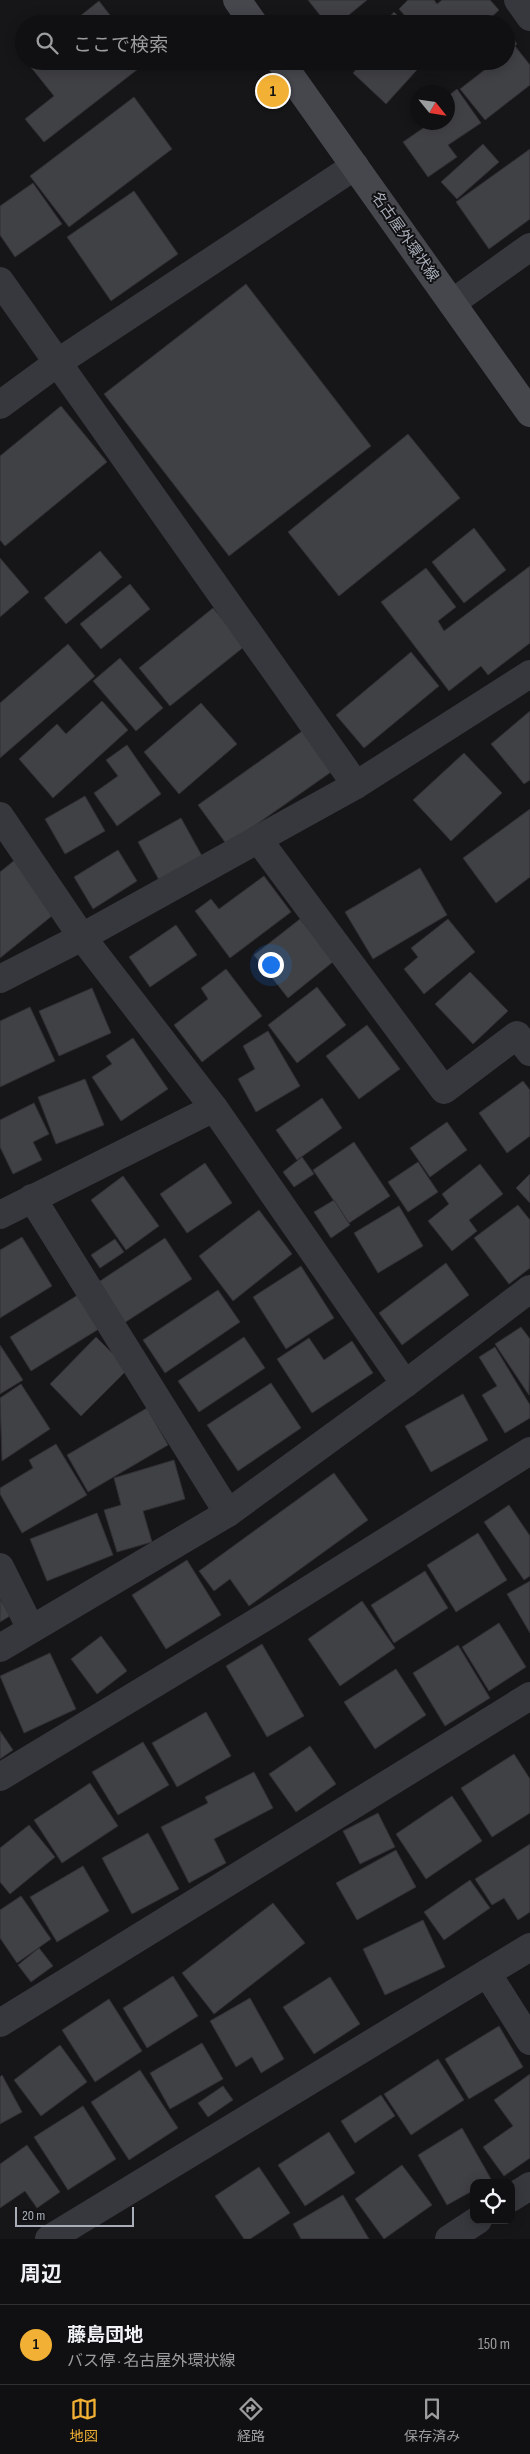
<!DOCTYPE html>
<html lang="ja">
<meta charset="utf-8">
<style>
:root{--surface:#101012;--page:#1e1e20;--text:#f1f3f6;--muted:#9c9d9f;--line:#303032;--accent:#f2b134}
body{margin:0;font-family:"Sofia Sans Condensed","Noto Sans JP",sans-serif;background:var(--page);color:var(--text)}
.controls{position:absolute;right:15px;bottom:15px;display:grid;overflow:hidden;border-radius:10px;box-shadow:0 2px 12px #0003}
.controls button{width:45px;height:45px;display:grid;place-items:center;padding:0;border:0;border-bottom:1px solid var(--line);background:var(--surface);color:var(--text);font:25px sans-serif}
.compass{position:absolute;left:410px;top:85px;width:45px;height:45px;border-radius:50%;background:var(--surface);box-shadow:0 2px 12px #0003;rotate:120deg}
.scale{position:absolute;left:15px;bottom:12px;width:119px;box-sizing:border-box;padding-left:5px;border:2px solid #a8adb8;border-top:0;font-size:14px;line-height:18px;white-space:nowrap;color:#a8adb8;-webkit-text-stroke:4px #111113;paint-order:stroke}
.you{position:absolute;left:270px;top:964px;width:18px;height:18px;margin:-12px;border:4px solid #fff;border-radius:50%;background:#1a73e8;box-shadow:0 0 0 8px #1a73e833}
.badge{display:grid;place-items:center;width:32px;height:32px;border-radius:50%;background:var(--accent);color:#111;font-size:16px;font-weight:700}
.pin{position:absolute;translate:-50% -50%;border:2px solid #fff;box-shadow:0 1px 5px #0006}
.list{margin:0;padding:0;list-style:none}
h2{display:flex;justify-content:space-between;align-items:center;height:65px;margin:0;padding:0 20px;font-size:21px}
h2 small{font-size:16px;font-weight:400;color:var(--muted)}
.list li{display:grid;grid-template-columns:32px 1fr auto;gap:15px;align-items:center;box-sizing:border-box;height:80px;padding:0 20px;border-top:1px solid var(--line)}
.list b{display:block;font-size:19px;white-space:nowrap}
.list p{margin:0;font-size:16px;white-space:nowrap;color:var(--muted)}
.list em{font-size:16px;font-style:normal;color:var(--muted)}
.icon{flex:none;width:28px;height:28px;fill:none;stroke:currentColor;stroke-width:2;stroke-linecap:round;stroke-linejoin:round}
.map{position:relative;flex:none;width:530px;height:2239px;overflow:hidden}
.search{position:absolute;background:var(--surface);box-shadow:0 2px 12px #0003;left:15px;right:15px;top:15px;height:55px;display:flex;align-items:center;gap:12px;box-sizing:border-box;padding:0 18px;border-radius:28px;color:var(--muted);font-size:19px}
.sheet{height:145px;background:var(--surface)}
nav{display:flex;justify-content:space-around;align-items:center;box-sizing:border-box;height:70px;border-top:1px solid var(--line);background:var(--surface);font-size:14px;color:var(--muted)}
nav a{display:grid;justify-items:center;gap:2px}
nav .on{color:var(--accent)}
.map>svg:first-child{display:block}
.building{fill:#404145;stroke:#303034}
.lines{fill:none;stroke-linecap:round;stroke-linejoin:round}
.minor{stroke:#37383d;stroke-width:28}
.secondary{stroke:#45474d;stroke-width:28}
.labels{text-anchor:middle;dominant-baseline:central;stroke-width:4;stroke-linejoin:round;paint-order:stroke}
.street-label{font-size:15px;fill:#a8adb8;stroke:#111113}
</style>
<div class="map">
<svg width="530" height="2239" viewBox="0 0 530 2239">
<rect width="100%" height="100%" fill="#161618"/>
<!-- building -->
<g class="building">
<path d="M308 0H367L338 24H327Z"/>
<path d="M408 0H434L437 4 442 0H490L499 10 484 24H412L399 9Z"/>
<path d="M99 1 117 24H70Z"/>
<path d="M394 12 406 24H383Z"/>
<path d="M506 29 517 44 506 52Z"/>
<path d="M515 46 530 65V85L485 120 460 89 496 61H506V53Z"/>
<path d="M26 61H146L147 62 44 142 25 119 54 96Z"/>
<path d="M363 61H425L386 104 353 73Z"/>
<path d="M457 89 481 123 448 145 457 157 428 177 403 142 432 122H448V96Z"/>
<path d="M134 97 172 149 69 227 30 176Z"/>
<path d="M483 144 499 162 457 199 441 182Z"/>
<path d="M530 149V219L489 249 456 202Z"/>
<path d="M33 183 62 224 15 257 0 235V206Z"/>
<path d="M134 191 178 254 111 301 67 237Z"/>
<path d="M246 284 371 446 229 556 104 394Z"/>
<path d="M61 406 107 462 5 546 0 540V456Z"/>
<path d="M408 434 460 498 339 596 288 532Z"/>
<path d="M474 528 506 570 464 603 432 562Z"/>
<path d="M100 551 122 577 66 624 44 598Z"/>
<path d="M0 558 29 592 0 617Z"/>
<path d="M530 566V643L488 675 481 666 449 691 381 602 426 568 456 607 438 621 444 631Z"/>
<path d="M130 584 150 609 101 649 80 624Z"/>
<path d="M213 608 245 646 170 706 139 668Z"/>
<path d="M68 644 95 676 0 758V703Z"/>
<path d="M411 652 439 686 364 748 336 715Z"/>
<path d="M120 658 163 708 136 731 93 681Z"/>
<path d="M102 701 128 730 53 798 19 759 57 724 66 734Z"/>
<path d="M201 703 237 744 179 794 144 752Z"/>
<path d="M530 711V780L524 784 491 744Z"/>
<path d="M305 729 334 770 227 845 198 805Z"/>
<path d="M127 745 161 794 117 826 94 793 118 776 106 760Z"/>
<path d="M464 753 502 793 451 841 413 800Z"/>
<path d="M85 796 105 831 65 854 45 819Z"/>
<path d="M530 809V877L496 903 463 858Z"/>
<path d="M181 818 202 856 159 880 138 842Z"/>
<path d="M118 850 137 881 93 909 74 877Z"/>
<path d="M16 859 58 911 0 958V872Z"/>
<path d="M420 868 447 915 373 959 345 912Z"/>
<path d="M264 876 291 912 230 958 195 911 211 899 219 909Z"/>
<path d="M300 919 334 961 288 998 254 955Z"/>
<path d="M448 919 475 952 424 994 404 969 418 957 411 948Z"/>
<path d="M176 925 197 955 150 987 129 957Z"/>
<path d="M226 969 262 1016 202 1062 174 1025 208 999 201 988Z"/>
<path d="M470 972 508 1011 473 1044 435 1004Z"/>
<path d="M317 987 346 1025 297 1063 268 1025Z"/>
<path d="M92 988 111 1033 59 1056 39 1011Z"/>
<path d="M30 1007 55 1061 0 1087V1021Z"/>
<path d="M367 1025 400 1069 359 1099 326 1056Z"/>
<path d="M268 1031 300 1086 256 1112 238 1079 255 1069 243 1046Z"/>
<path d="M133 1038 168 1089 121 1121 92 1077 112 1064 106 1056Z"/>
<path d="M85 1079 104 1125 56 1144 38 1097Z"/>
<path d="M523 1081 530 1090V1136L507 1153 479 1113Z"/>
<path d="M322 1098 342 1128 297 1160 276 1130Z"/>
<path d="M34 1103 49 1134 33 1142 42 1160 13 1174 0 1147V1120Z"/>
<path d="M447 1122 467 1150 430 1177 410 1148Z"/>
<path d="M354 1142 390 1196 349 1223 313 1170Z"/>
<path d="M302 1157 314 1174 294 1187 283 1172Z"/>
<path d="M418 1162 438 1192 408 1212 388 1182Z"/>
<path d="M205 1163 232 1203 187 1233 160 1194Z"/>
<path d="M480 1164 503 1194 469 1220 477 1231 452 1251 428 1221 449 1204 442 1194Z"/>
<path d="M530 1174V1203L516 1188Z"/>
<path d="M123 1176 159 1226 126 1250 91 1200Z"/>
<path d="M334 1200 350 1225 331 1238 314 1212Z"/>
<path d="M518 1205 530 1220V1268L509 1284 474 1238Z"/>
<path d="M399 1206 423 1246 378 1273 354 1233Z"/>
<path d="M259 1210 292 1254 233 1301 199 1256Z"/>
<path d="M22 1237 52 1286 0 1318V1250Z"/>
<path d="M165 1238 192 1279 121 1325 94 1285Z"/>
<path d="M115 1239 124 1252 100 1268 91 1255Z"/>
<path d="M446 1263 469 1295 402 1345 379 1313Z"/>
<path d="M301 1266 334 1318 286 1349 253 1297Z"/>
<path d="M218 1290 240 1322 165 1373 143 1340Z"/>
<path d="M81 1293 102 1327 31 1371 10 1337Z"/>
<path d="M521 1327 530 1339 529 1395 495 1344Z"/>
<path d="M96 1337 128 1369 81 1416 50 1384Z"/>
<path d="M244 1337 265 1368 199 1412 178 1381Z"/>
<path d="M309 1338 324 1360 352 1341 373 1373 312 1413 277 1359Z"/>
<path d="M0 1345 23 1380 0 1394Z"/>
<path d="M495 1347 530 1405V1418L505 1433 482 1395 497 1386 479 1357Z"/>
<path d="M271 1383 301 1428 238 1471 207 1425Z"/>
<path d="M21 1384 50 1429 2 1461 0 1398Z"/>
<path d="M463 1394 488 1440 431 1472 405 1426Z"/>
<path d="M147 1408 168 1445 88 1492 67 1455Z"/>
<path d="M56 1444 87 1495 22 1533 0 1494V1488L33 1468 29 1460Z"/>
<path d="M174 1460 185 1499 143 1511 152 1542 117 1552 104 1510 121 1505 114 1478Z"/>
<path d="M334 1473 368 1520 249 1606 230 1579 214 1591 199 1571Z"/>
<path d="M509 1505 530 1536V1576L524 1580 484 1522Z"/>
<path d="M97 1513 113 1555 47 1581 30 1539Z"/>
<path d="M478 1533 507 1580 456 1612 427 1565Z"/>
<path d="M187 1560 221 1615 166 1649 132 1595Z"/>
<path d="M425 1571 448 1608 394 1643 371 1605Z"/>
<path d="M530 1581V1633L507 1594Z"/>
<path d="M0 1599 10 1616 0 1622Z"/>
<path d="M362 1601 395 1648 340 1686 308 1639Z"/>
<path d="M499 1623 526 1667 489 1691 462 1647Z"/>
<path d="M101 1636 127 1671 97 1694 71 1659Z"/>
<path d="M262 1644 304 1716 267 1737 226 1666Z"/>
<path d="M458 1645 490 1698 445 1726 413 1673Z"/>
<path d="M50 1653 76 1709 24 1733 0 1676Z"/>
<path d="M396 1669 426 1715 375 1749 344 1702Z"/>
<path d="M206 1712 231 1756 177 1787 152 1743Z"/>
<path d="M0 1731 13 1750 0 1759Z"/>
<path d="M143 1742 169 1785 118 1815 92 1772Z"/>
<path d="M310 1746 336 1784 296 1812 269 1774Z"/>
<path d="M514 1754 530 1779V1813L492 1837 461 1788Z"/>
<path d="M254 1772 273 1808 214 1839 226 1863 189 1883 161 1827 208 1803 205 1797Z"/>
<path d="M90 1783 118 1826 62 1863 34 1820Z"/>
<path d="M452 1796 482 1841 426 1879 396 1834Z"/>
<path d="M378 1813 395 1847 360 1864 343 1831Z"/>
<path d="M29 1825 55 1857 10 1894 0 1882V1848Z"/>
<path d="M148 1833 179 1889 132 1914 102 1858Z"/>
<path d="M530 1844V1912L518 1920 504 1898 492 1905 475 1879Z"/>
<path d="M396 1850 416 1887 357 1920 336 1883Z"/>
<path d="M83 1866 109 1911 57 1942 30 1897Z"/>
<path d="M470 1880 490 1908 444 1940 424 1912Z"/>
<path d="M21 1896 51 1939 17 1963 0 1938V1910Z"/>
<path d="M273 1903 305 1943 214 2014 182 1973Z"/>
<path d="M423 1920 445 1967 385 1995 363 1949Z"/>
<path d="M39 1948 53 1966 31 1982 18 1965Z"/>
<path d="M173 1976 198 2016 147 2048 123 2008Z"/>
<path d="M330 1977 360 2024 314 2054 283 2007Z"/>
<path d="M250 1998 284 2059 261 2073 252 2057 236 2067 210 2021Z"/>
<path d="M109 1999 142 2051 95 2082 62 2030Z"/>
<path d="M499 2026 523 2067 469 2099 445 2059Z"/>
<path d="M202 2043 223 2079 170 2109 150 2073Z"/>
<path d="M60 2045 87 2082 41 2116 14 2080Z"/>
<path d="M438 2059 464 2100 411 2135 384 2094Z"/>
<path d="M140 2070 178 2128 129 2160 91 2102Z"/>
<path d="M530 2074V2158L504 2176 483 2147 513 2126 494 2100Z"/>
<path d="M2 2075 22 2112 0 2124V2077Z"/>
<path d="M223 2086 233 2100 208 2117 198 2103Z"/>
<path d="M381 2095 395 2116 355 2143 341 2121Z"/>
<path d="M83 2106 116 2159 68 2190 34 2137Z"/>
<path d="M462 2128 491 2179 485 2183H474V2190L447 2205 418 2155Z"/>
<path d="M329 2132 355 2173 305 2206 278 2165Z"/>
<path d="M27 2145 60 2192 37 2208 25 2191 0 2208V2164Z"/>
<path d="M402 2165 432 2205 384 2239 355 2199Z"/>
<path d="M259 2167 290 2213 250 2239H244L215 2196Z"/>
<path d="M343 2195 369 2239H301L293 2224Z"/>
</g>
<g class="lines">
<!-- minor -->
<g class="minor">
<path d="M518 0 530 17"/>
<path d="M0 281 356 785"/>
<path d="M452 303 530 247"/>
<path d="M0 405 57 363 355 166"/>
<path d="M0 816 82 937 214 1108 405 1384"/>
<path d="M258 839 444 1090 517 1035 530 1052"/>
<path d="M0 979 82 937 356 785 530 674"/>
<path d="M32 1198 228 1513"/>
<path d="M0 1215 214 1108"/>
<path d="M0 1567 31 1629"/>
<path d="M0 1648 228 1513 405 1384 530 1289"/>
<path d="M0 1777 270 1614 530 1451"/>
<path d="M487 1973 530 2041"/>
<path d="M0 2023 530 1696"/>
<path d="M511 2198 530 2186"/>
<path d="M49 2239 530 1947"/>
<path d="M449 2239 478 2220"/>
</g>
<!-- secondary -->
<g class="secondary">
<path d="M237 0 254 24"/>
<path d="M280 61 530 413"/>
</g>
</g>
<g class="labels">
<!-- street labels -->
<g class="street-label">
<text transform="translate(405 237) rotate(55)">名古屋外環状線</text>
</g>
</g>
</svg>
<div class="controls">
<button><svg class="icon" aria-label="locate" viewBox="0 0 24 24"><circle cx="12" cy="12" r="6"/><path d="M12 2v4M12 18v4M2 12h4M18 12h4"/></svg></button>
</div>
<svg class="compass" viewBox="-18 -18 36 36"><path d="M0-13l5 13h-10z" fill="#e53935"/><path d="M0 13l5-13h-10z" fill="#9c9d9f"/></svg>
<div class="scale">20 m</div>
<div class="you"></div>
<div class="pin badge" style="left:273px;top:91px">1</div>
<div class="search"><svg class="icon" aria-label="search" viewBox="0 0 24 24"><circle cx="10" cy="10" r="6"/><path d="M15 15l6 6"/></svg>ここで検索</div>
</div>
<section class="sheet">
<h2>周辺<small></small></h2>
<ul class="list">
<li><span class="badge">1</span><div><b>藤島団地</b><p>バス停 · 名古屋外環状線</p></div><em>150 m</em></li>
</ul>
</section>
<nav>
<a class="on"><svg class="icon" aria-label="map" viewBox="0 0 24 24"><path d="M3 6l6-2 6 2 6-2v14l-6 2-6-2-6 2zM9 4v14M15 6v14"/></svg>地図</a>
<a><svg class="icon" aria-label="directions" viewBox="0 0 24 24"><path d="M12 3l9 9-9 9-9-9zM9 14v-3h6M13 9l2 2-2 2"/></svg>経路</a>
<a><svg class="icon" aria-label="saved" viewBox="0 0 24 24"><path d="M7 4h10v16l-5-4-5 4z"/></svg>保存済み</a>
</nav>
